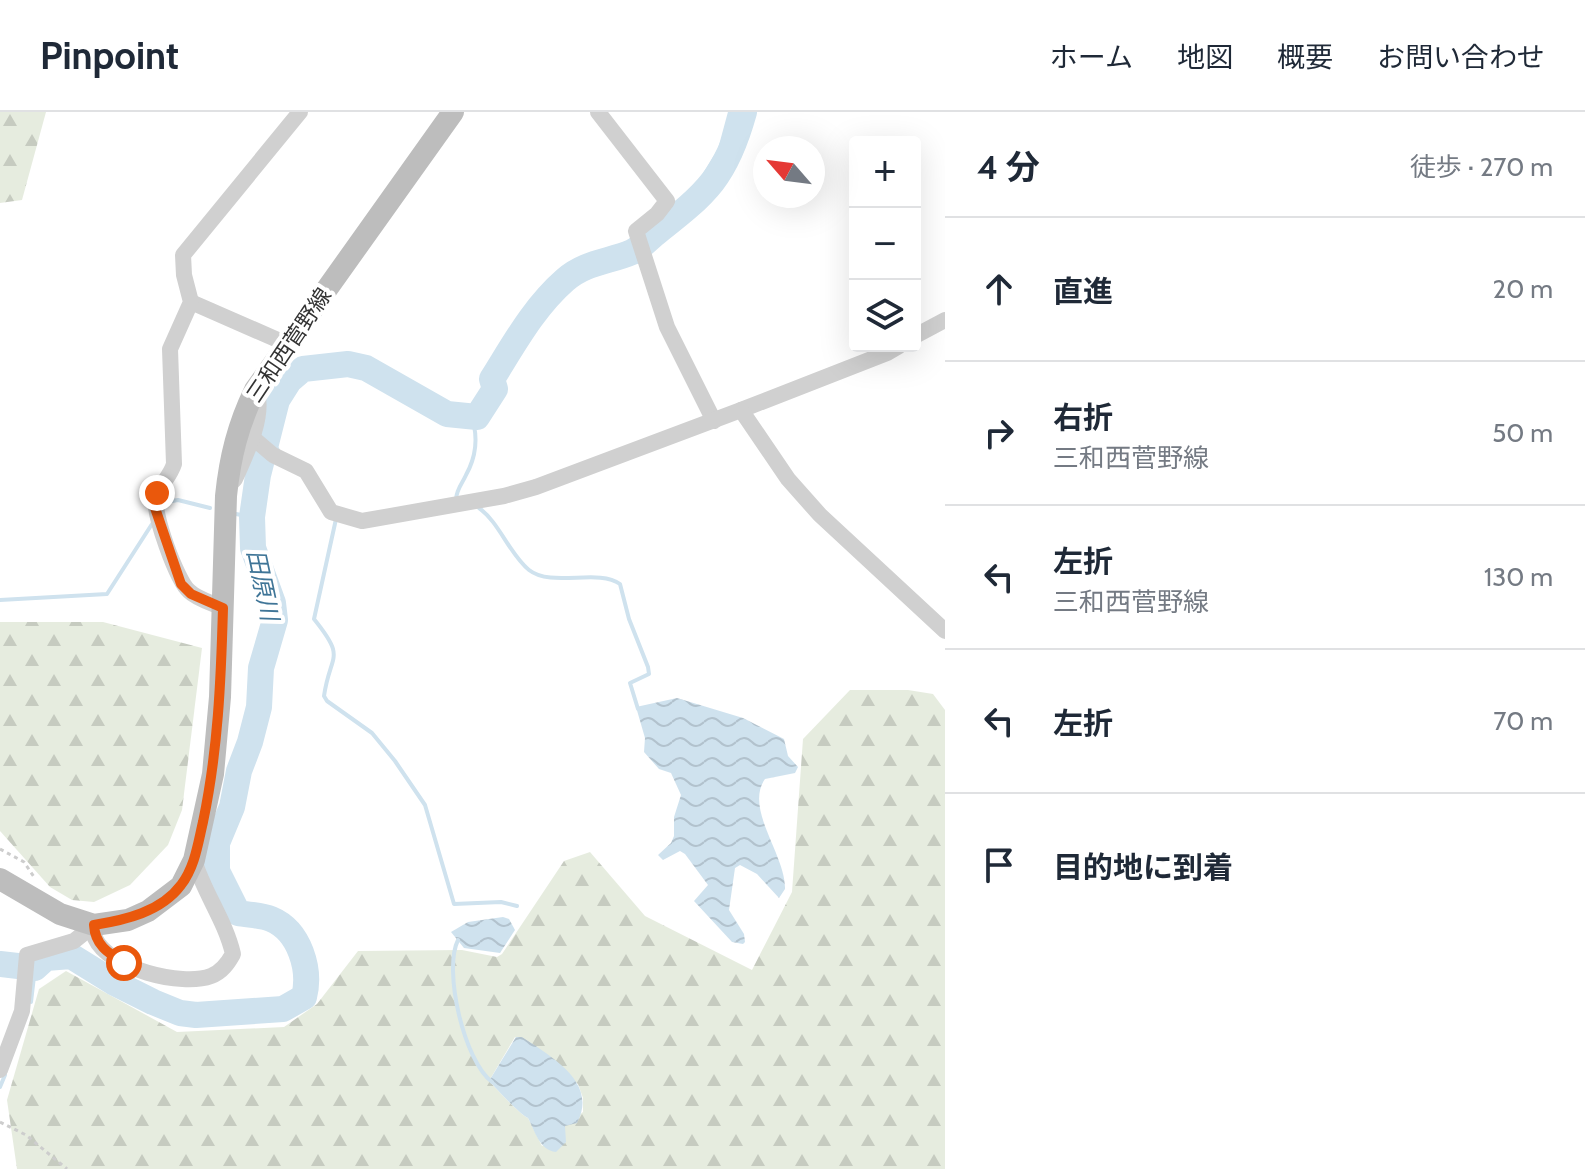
<!DOCTYPE html>
<html lang="ja">
<meta charset="utf-8">
<style>
:root{--surface:#fff;--page:#f2f2f3;--text:#1f2937;--muted:#747a83;--line:#e0e1e3}
body{margin:0;font-family:Cabin,"Noto Sans JP",sans-serif;background:var(--page);color:var(--text)}
.controls{position:absolute;right:24px;top:24px;display:grid;overflow:hidden;border-radius:8px;box-shadow:0 8px 32px #0002}
.controls button{width:72px;height:72px;display:grid;place-items:center;padding:0;border:0;border-bottom:2px solid var(--line);background:var(--surface);color:var(--text);font:40px sans-serif}
.compass{position:absolute;left:753px;top:24px;width:72px;height:72px;border-radius:50%;background:var(--surface);box-shadow:0 8px 32px #0002;rotate:298deg}
.stop{position:absolute;width:24px;height:24px;margin:-18px;border:6px solid #ea580c;border-radius:50%;background:#fff}
.stop.end{background:#ea580c;border-color:#fff;box-shadow:0 2px 8px #0008}
.list{margin:0;padding:0;list-style:none}
h2{display:flex;justify-content:space-between;align-items:center;height:104px;margin:0;padding:0 32px;font-size:34px}
h2 small{font-size:26px;font-weight:400;color:var(--muted)}
.list li{display:grid;grid-template-columns:52px 1fr auto;gap:24px;align-items:center;box-sizing:border-box;height:144px;padding:0 32px;border-top:2px solid var(--line)}
.list b{display:block;font-size:30px;white-space:nowrap}
.list p{margin:0;font-size:26px;white-space:nowrap;color:var(--muted)}
.list em{font-size:26px;font-style:normal;color:var(--muted)}
.icon{flex:none;width:44px;height:44px;fill:none;stroke:currentColor;stroke-width:2;stroke-linecap:round;stroke-linejoin:round}
.map{position:relative;flex:none;width:945px;height:1057px;overflow:hidden}
header{display:flex;align-items:center;gap:48px;box-sizing:border-box;height:112px;padding:0 40px;background:var(--surface);border-bottom:2px solid var(--line)}
header strong{font-size:38px}
nav{display:flex;gap:44px;margin-inline-start:auto;font-size:28px}
main{display:flex}
aside{flex:1;background:var(--surface)}
.map>svg:first-child{display:block}
.forest{fill:url(#forest-firs);fill-rule:evenodd}
.water{fill:url(#water-waves)}
.lines{fill:none;stroke-linecap:round;stroke-linejoin:round}
.stream{stroke:#cfe2ee;stroke-width:4}
.river{stroke:#cfe2ee;stroke-width:26}
.path{stroke:#cdcdcd;stroke-width:3;stroke-dasharray:4 4;stroke-linecap:butt}
.minor{stroke:#d0d0d0;stroke-width:16}
.secondary{stroke:#bdbdbd;stroke-width:22}
.route{stroke:#ea580c;stroke-width:10}
.labels{text-anchor:middle;dominant-baseline:central;stroke-width:8;stroke-linejoin:round;paint-order:stroke}
.street-label{font-size:22px;fill:#333;stroke:#fff}
.water-label{font-size:24px;font-style:italic;fill:#3f7597;stroke:#fff}
</style>
<header>
<strong>Pinpoint</strong>
<nav><a>ホーム</a><a>地図</a><a>概要</a><a>お問い合わせ</a></nav>
</header>
<main>
<div class="map">
<svg width="945" height="1057" viewBox="0 0 945 1057">
<defs>
<pattern id="forest-firs" width="22" height="20" patternUnits="userSpaceOnUse" patternTransform="scale(2)"><rect width="22" height="20" fill="#e6ecdf"/><path d="M5 1l3.5 6h-7zM16 11l3.5 6h-7z" fill="#c6cbc0"/></pattern>
<pattern id="water-waves" width="16" height="10" patternUnits="userSpaceOnUse" patternTransform="scale(2)"><rect width="16" height="10" fill="#cfe2ee"/><path d="M0 5q4-4 8 0t8 0" fill="none" stroke="#b2c2cd"/></pattern>
</defs>
<rect width="100%" height="100%" fill="#fff"/>
<!-- forest -->
<g class="forest">
<path d="M0 0H46L22 88 0 91Z"/>
<path d="M0 510H103L202 536 182 698 168 733 130 773 94 790 72 788 50 775 0 719Z"/>
<path d="M850 578H908L933 582 945 598V1057H17L7 988 39 877 66 859 177 920 284 915 317 892 358 839 462 838 497 845 502 842 564 749 590 740 645 804 752 858 792 780 803 627ZM515 925 578 972 583 986V1000L565 1014 564 1020 542 1034 528 1006C519 1002 498 978 489 969Z"/>
</g>
<!-- water -->
<g class="water">
<path d="M677 586 743 606 784 627 788 644 798 655 795 661 765 667C744 697 786 743 785 777L779 786 757 762 740 753 735 756 729 798 744 822 745 830 743 832 732 830 694 789 708 773 685 742 680 739 663 748 658 743 671 731 674 724V705L681 683 671 661 659 657 644 640 645 626 636 595Z"/>
<path d="M503 805 509 807 515 818 500 841 464 836 451 820 468 810Z"/>
<path d="M516 925H522C550 944 599 970 577 1011L565 1014 566 1030 556 1040C539 1038 535 1019 528 1006 519 1002 498 978 489 969Z"/>
</g>
<g class="lines">
<!-- stream -->
<g class="stream">
<path d="M643 125 654 122 703 65 720 37 730 0"/>
<path d="M588 153 604 143 635 129"/>
<path d="M268 323 278 338"/>
<path d="M456 387C457 376 462 372 466 363 476 345 478 325 472 306"/>
<path d="M163 396 167 390 178 388 210 396"/>
<path d="M479 396C499 410 510 443 529 458 552 476 598 456 620 472L629 507 648 555 649 562 630 571 638 597"/>
<path d="M236 402 252 405"/>
<path d="M336 407 314 507C347 548 330 541 324 584L327 589 372 621 395 649 425 693 454 792 501 790 517 794"/>
<path d="M0 488 107 482 152 412"/>
<path d="M458 828C443 858 464 949 492 970"/>
<path d="M31 890 35 856"/>
<path d="M0 975 5 963"/>
</g>
<!-- river -->
<path class="river" d="M0 852 35 856 46 846 71 844 113 870 153 890 180 901 196 903 283 897 304 885C311 858 300 819 271 807 261 803 248 803 238 801L217 759V731L232 695 239 659 250 630 259 595 261 556 275 508 273 491 253 436 252 405 258 363 277 288 289 269 303 257 348 252 366 256 447 302 477 305 495 277 492 267C514 232 534 195 565 168 585 150 609 150 632 140 642 135 648 127 656 121 707 81 726 65 744 0"/>
<!-- path -->
<g class="path">
<path d="M0 737 24 750 34 765"/>
<path d="M0 1010 26 1023 67 1057"/>
</g>
<!-- minor -->
<g class="minor">
<path d="M598 0 667 89 657 102 636 119 667 215 714 309"/>
<path d="M191 190 287 232"/>
<path d="M915 224 945 208"/>
<path d="M741 298 887 241 899 234"/>
<path d="M253 326 273 343 306 359 331 400 362 409 504 384 536 375 741 298 788 367 820 403 945 519"/>
<path d="M232 370 235 367C245 345 266 302 256 279"/>
<path d="M223 496C212 491 197 487 189 479 177 469 152 400 156 385 159 374 170 365 174 352L170 237 191 190 184 163 183 143 300 0"/>
<path d="M94 813C94 815 95 825 95 826 109 857 182 875 211 864 222 860 228 851 233 842 225 808 204 781 194 748"/>
<path d="M0 958 22 899 27 843 74 829 94 813"/>
</g>
<!-- secondary -->
<path class="secondary" d="M0 767 60 802 94 813 128 808 148 799 181 774 194 748 213 662 220 585 226 384C230 345 238 313 255 278L453 0"/>
</g>
<g class="lines">
<!-- route -->
<path class="route" d="M124 851C108 841 95 833 94 813 125 808 161 800 181 773 195 755 198 731 203 710 218 639 221 568 223 496L191 482 181 472 155 396 157 381"/>
</g>
<g class="labels">
<!-- street labels -->
<g class="street-label">
<text transform="translate(289 233) rotate(-56)">三和西菅野線</text>
</g>
<!-- water labels -->
<g class="water-label">
<text transform="translate(263 473) rotate(78)">田原川</text>
</g>
</g>
</svg>
<div class="controls">
<button>+</button>
<button>−</button>
<button><svg class="icon" aria-label="layers" viewBox="0 0 24 24"><path d="M12 4l9 5-9 5-9-5zM3 14l9 5 9-5"/></svg></button>
</div>
<svg class="compass" viewBox="-18 -18 36 36"><path d="M0-13l5 13h-10z" fill="#e53935"/><path d="M0 13l5-13h-10z" fill="#747a83"/></svg>
<div class="stop" style="left:124px;top:851px"></div>
<div class="stop end" style="left:157px;top:381px"></div>
</div>
<aside>
<h2>4 分<small>徒歩 · 270 m</small></h2>
<ul class="list">
<li><svg class="icon" aria-label="ahead" viewBox="0 0 24 24"><path d="M12 20V5M6 11l6-6 6 6"/></svg><div><b>直進</b></div><em>20 m</em></li>
<li><svg class="icon" aria-label="right" viewBox="0 0 24 24"><path d="M7 20v-9h11M14 6l5 5-5 5"/></svg><div><b>右折</b><p>三和西菅野線</p></div><em>50 m</em></li>
<li><svg class="icon" aria-label="left" viewBox="0 0 24 24"><path d="M17 20v-9H6M10 6l-5 5 5 5"/></svg><div><b>左折</b><p>三和西菅野線</p></div><em>130 m</em></li>
<li><svg class="icon" aria-label="left" viewBox="0 0 24 24"><path d="M17 20v-9H6M10 6l-5 5 5 5"/></svg><div><b>左折</b></div><em>70 m</em></li>
<li><svg class="icon" aria-label="arrive" viewBox="0 0 24 24"><path d="M6 21V4h12l-3 4 3 4H6"/></svg><div><b>目的地に到着</b></div></li>
</ul>
</aside>
</main>
